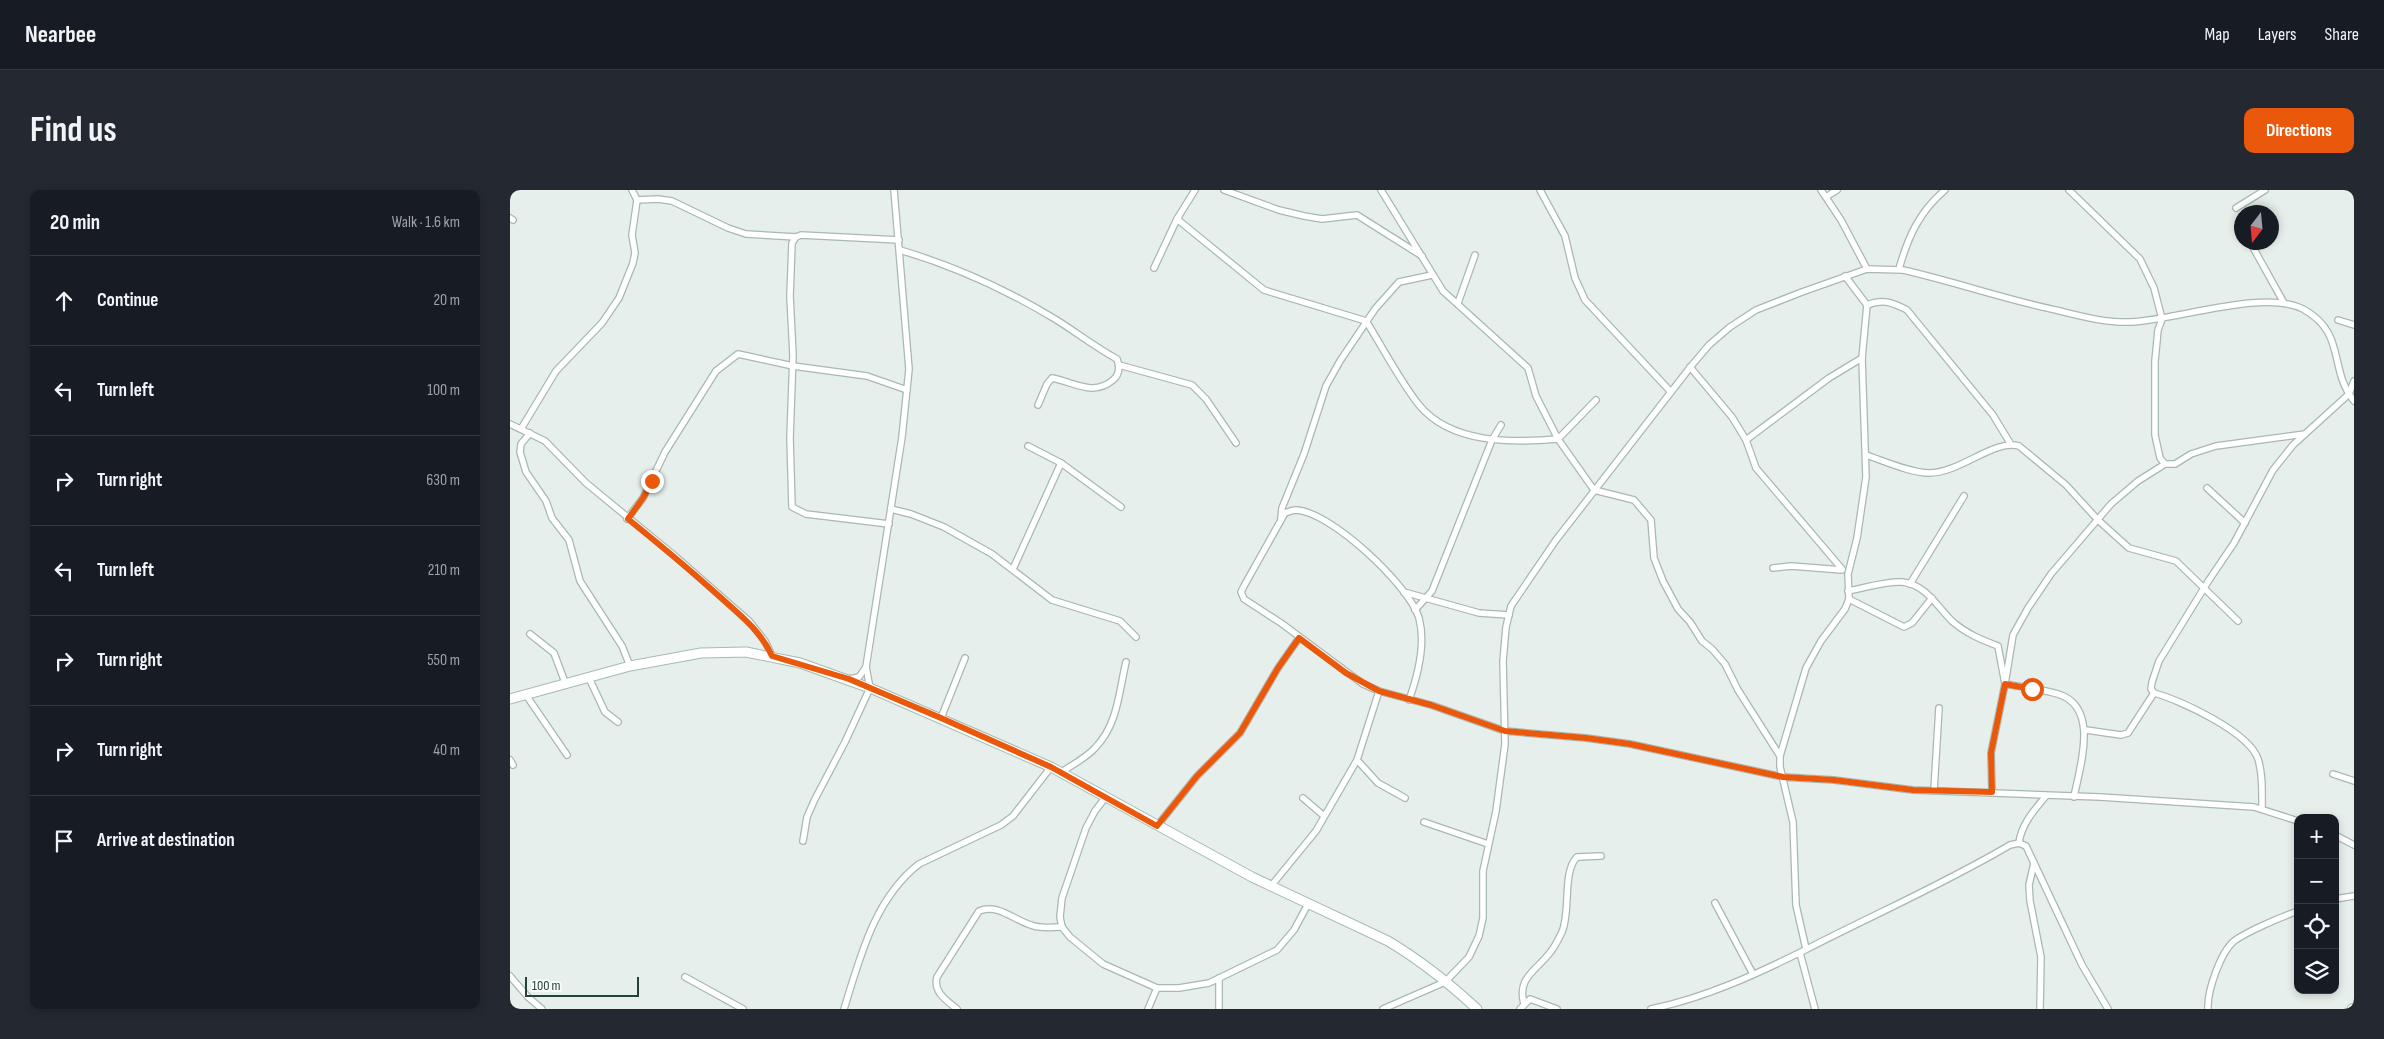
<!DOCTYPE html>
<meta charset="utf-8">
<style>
:root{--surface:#171b24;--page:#242831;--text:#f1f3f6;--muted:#9ea1a6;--line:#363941;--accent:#ea580c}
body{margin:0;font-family:"Sofia Sans Condensed",sans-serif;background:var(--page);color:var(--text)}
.controls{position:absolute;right:15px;bottom:15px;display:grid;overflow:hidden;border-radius:10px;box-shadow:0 2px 8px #0003}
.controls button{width:45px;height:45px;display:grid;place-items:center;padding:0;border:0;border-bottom:1px solid var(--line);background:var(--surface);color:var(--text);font:25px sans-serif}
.compass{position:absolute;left:1724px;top:15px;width:45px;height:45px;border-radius:50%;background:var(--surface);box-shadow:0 2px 8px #0003;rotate:196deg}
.scale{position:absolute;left:15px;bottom:12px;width:114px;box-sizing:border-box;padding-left:5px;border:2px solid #24423a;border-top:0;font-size:14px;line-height:18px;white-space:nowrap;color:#24423a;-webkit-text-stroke:4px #f7fbf9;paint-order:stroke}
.stop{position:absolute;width:15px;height:15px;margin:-11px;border:4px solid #ea580c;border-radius:50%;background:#fff}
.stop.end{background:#ea580c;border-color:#fff;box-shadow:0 1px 5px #0008}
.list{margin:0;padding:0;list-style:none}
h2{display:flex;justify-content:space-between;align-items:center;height:65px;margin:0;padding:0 20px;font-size:21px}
h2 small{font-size:16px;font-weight:400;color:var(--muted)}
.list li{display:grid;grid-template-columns:32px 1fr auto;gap:15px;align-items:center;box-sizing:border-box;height:90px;padding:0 20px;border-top:1px solid var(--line)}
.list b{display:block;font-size:19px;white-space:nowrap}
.list em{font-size:16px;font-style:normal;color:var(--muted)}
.icon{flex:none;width:28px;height:28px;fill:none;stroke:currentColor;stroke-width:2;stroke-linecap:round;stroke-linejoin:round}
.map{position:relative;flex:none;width:1844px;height:819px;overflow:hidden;border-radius:10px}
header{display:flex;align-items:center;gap:30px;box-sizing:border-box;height:70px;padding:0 25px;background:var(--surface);border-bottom:1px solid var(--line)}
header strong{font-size:24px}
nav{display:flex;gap:28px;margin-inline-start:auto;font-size:18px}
.intro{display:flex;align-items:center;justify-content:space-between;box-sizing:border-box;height:120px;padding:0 30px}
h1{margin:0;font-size:35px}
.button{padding:12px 22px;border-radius:10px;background:var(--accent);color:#fff;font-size:18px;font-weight:700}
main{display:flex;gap:30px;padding:0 30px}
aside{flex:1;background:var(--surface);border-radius:10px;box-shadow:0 2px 8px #0003}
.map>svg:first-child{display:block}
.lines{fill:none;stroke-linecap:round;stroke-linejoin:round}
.street-casing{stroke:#a8b8b2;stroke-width:8}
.secondary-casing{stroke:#a4bbb3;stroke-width:11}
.street{stroke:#fff;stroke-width:5.5}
.secondary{stroke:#fff;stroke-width:9}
.route{stroke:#ea580c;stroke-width:6}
</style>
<header>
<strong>Nearbee</strong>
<nav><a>Map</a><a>Layers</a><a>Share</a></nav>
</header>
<div class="intro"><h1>Find us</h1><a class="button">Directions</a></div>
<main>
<aside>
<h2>20 min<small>Walk · 1.6 km</small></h2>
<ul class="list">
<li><svg class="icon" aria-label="ahead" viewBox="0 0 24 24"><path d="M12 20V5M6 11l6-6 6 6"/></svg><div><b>Continue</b></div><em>20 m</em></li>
<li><svg class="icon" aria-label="left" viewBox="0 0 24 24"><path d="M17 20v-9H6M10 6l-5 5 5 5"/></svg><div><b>Turn left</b></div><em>100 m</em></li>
<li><svg class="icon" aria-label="right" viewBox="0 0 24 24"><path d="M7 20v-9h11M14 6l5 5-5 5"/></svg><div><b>Turn right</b></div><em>630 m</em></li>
<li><svg class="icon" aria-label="left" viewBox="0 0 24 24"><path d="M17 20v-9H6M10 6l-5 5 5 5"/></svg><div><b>Turn left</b></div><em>210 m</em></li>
<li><svg class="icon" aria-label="right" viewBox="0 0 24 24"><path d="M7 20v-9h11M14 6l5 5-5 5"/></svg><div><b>Turn right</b></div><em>550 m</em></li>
<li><svg class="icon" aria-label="right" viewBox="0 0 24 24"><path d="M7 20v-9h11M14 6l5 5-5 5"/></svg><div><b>Turn right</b></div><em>40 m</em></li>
<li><svg class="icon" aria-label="arrive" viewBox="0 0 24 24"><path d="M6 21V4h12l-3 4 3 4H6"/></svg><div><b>Arrive at destination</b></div></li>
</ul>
</aside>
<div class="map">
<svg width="1844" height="819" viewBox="0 0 1844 819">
<rect width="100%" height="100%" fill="#e6efeb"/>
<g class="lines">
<defs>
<g id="street">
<path d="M122 0 127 10 148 9 162 11 218 38 236 44 286 47"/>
<path d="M714 0 769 20 794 26 812 29 847 25 912 66"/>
<path d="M871 0 933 101 1018 178 1026 206 1048 249 1084 300 1124 310 1141 330 1144 368 1153 391 1168 419 1180 432 1192 451 1202 459 1215 474 1228 500 1270 566"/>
<path d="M1030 0 1055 46 1065 88 1075 110 1161 202"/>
<path d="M1311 0 1331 30 1357 79"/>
<path d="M1559 0 1630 69 1644 98 1652 129 1648 140 1645 171V245L1650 268 1655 274H1665L1681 264 1706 256 1795 244"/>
<path d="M1316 7 1327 0"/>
<path d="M1726 18 1755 0"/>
<path d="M0 28 3 30"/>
<path d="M667 29 754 100 856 131C873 158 890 191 909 215 941 254 1003 253 1048 249L1086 210"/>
<path d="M1730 30 1732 34"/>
<path d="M1740 52 1774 113"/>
<path d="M390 60C444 76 497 100 545 129 566 142 585 157 607 169 610 177 610 184 603 190 583 207 564 192 542 188L537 194 528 215"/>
<path d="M644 78 667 29 685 0"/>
<path d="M1389 79C1398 47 1409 22 1435 0"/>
<path d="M948 113 965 65"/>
<path d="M1357 115C1373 109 1382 112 1397 120L1483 225 1500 253"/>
<path d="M1828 130 1844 135"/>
<path d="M609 175 682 195 696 209 726 253"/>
<path d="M1180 177 1222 227 1236 250 1246 278 1332 379"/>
<path d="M0 234 35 251 76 293 165 366 239 431 255 451 262 466"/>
<path d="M11 239 46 181 92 133 109 108 123 73 125 63 122 45 127 10"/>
<path d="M20 243 11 254 10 262 16 282 36 311 42 328 59 350 70 391 112 456 120 476"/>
<path d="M1236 250 1319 188 1352 168"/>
<path d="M518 256 551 273"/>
<path d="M1356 265C1374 271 1401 283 1419 283 1450 283 1484 249 1509 256L1556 295 1588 330 1619 358 1666 371 1728 431"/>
<path d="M1697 298 1735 333"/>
<path d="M381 319 401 324 434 337 482 364 542 410 610 431 626 447"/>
<path d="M771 328 772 318 794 264 816 196 830 171 865 119 889 92 922 85"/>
<path d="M117 329 133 308 155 262 206 181 228 164 283 176 357 186 397 200"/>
<path d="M379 334 296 324 282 317 280 248 283 165 280 106 282 53 286 47 291 45 389 50"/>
<path d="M1263 378 1281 376 1332 380"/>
<path d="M503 379 551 273 611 317"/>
<path d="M1400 394 1454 306"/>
<path d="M1338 401C1355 398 1375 391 1392 392 1416 394 1428 418 1443 432 1457 444 1472 450 1488 456L1495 494 1481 563 1482 602"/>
<path d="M894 402 969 423 999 425"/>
<path d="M1339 409 1394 437 1402 433 1422 408"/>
<path d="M905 420 922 401 982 250 991 235"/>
<path d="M20 444 44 463 56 495"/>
<path d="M79 488 95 522 108 532"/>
<path d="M339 489 349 487 356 477"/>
<path d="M869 501 847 570 868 593 895 608"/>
<path d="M16 505 57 565"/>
<path d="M899 510C908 485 916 454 909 428 899 395 820 321 786 320 782 320 778 322 775 323L734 396 731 402 734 409 771 433 853 494 869 501 921 515 995 541 1076 548 1120 554 1273 587 1324 590 1403 600 1590 607 1744 617 1788 631"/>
<path d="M431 528 455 468"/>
<path d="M1576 540 1611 545 1618 543 1644 503"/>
<path d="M0 570 3 575"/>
<path d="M550 583C562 575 576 568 585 558 608 535 609 501 616 472"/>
<path d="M1823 584 1844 591"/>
<path d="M1424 600 1429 518"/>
<path d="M1564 607C1570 576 1590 517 1548 504 1531 499 1512 497 1495 494L1503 445 1518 418 1541 384 1601 314 1628 291 1655 274"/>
<path d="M595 608 585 621 576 638 552 708 550 727 552 737 560 747 593 774 647 798H669L699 793 767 760 784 740 798 714"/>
<path d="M793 608 814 626"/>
<path d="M1752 619C1752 603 1753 584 1748 569 1739 542 1670 510 1644 503L1641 499 1642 492 1649 471 1699 390 1724 353 1763 280 1783 255 1839 204 1844 191"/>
<path d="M914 632 978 654"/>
<path d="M647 636 687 586 730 543 768 478 789 448"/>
<path d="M1825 645 1844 655"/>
<path d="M293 651 297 627 305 609 335 552 360 498 356 477 392 247 399 179 384 0"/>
<path d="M1509 653C1511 635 1524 620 1536 606"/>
<path d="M1524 673 1519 695 1520 711 1531 767 1530 819"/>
<path d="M761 696 806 641 847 570"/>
<path d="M1825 709 1844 706"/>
<path d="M1205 713 1243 784"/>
<path d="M1296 759 1286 715 1283 632 1270 577V566L1296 478 1311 451 1335 419 1339 409 1338 384 1347 348 1356 287 1352 168 1357 115 1335 86"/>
<path d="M1290 763 1305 819"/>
<path d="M0 786 18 807 32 819"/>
<path d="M175 787 233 819"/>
<path d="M709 788V819"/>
<path d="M1014 814C1007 789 1024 782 1038 765 1044 759 1048 750 1052 742 1061 721 1052 682 1067 667L1091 666"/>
<path d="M334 819C350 768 364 709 409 674L491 635 503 626 541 577"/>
<path d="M447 819C436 810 423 802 427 787L469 721C487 713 504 730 521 735 530 739 542 737 552 737"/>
<path d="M638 819 647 798"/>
<path d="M873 819 935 792 959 767 969 746 973 728V681L986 621 995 554 993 471 996 437 1001 416 1046 350 1182 175 1199 155 1220 137 1246 120 1292 102 1357 79 1393 80C1446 92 1497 110 1550 121 1574 127 1597 133 1621 132 1666 130 1755 99 1793 119 1837 143 1818 179 1844 211"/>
<path d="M1010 819 1020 809 1047 819"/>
<path d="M1141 819C1195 808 1247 784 1297 759 1365 724 1434 694 1500 655L1509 653 1516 656 1572 775 1598 819"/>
<path d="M1698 819C1697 802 1710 763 1724 751 1738 741 1771 727 1788 721"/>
</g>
<g id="secondary">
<path d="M0 509 120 476 191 463 236 462 290 473 360 498 541 577 742 687 878 751C910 770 940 794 967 819"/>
<path d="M1842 819 1844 818"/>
</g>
</defs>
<!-- street casing -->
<use href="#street" class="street-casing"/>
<!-- secondary casing -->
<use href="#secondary" class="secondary-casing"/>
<!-- street -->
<use href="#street" class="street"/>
<!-- secondary -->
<use href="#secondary" class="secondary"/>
</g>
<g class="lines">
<!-- route -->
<path class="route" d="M142 291 133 308 118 329C149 354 179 379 209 406 230 425 250 440 262 466L339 489 431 528 541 577 647 636 687 586 730 543 768 478 789 448 836 483 869 501 921 515 995 541 1076 548 1120 554 1273 587 1324 590 1403 600 1482 602 1481 563 1495 494 1522 499"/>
</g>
</svg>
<div class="controls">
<button>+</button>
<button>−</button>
<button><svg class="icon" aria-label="locate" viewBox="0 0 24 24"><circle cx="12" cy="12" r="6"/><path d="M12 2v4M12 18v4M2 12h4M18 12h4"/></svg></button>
<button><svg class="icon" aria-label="layers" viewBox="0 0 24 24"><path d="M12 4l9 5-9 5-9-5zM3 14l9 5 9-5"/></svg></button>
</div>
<svg class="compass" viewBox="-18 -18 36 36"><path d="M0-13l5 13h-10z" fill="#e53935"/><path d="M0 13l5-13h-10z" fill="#9ea1a6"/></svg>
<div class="scale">100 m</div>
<div class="stop" style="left:1522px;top:499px"></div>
<div class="stop end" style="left:142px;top:291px"></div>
</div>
</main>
